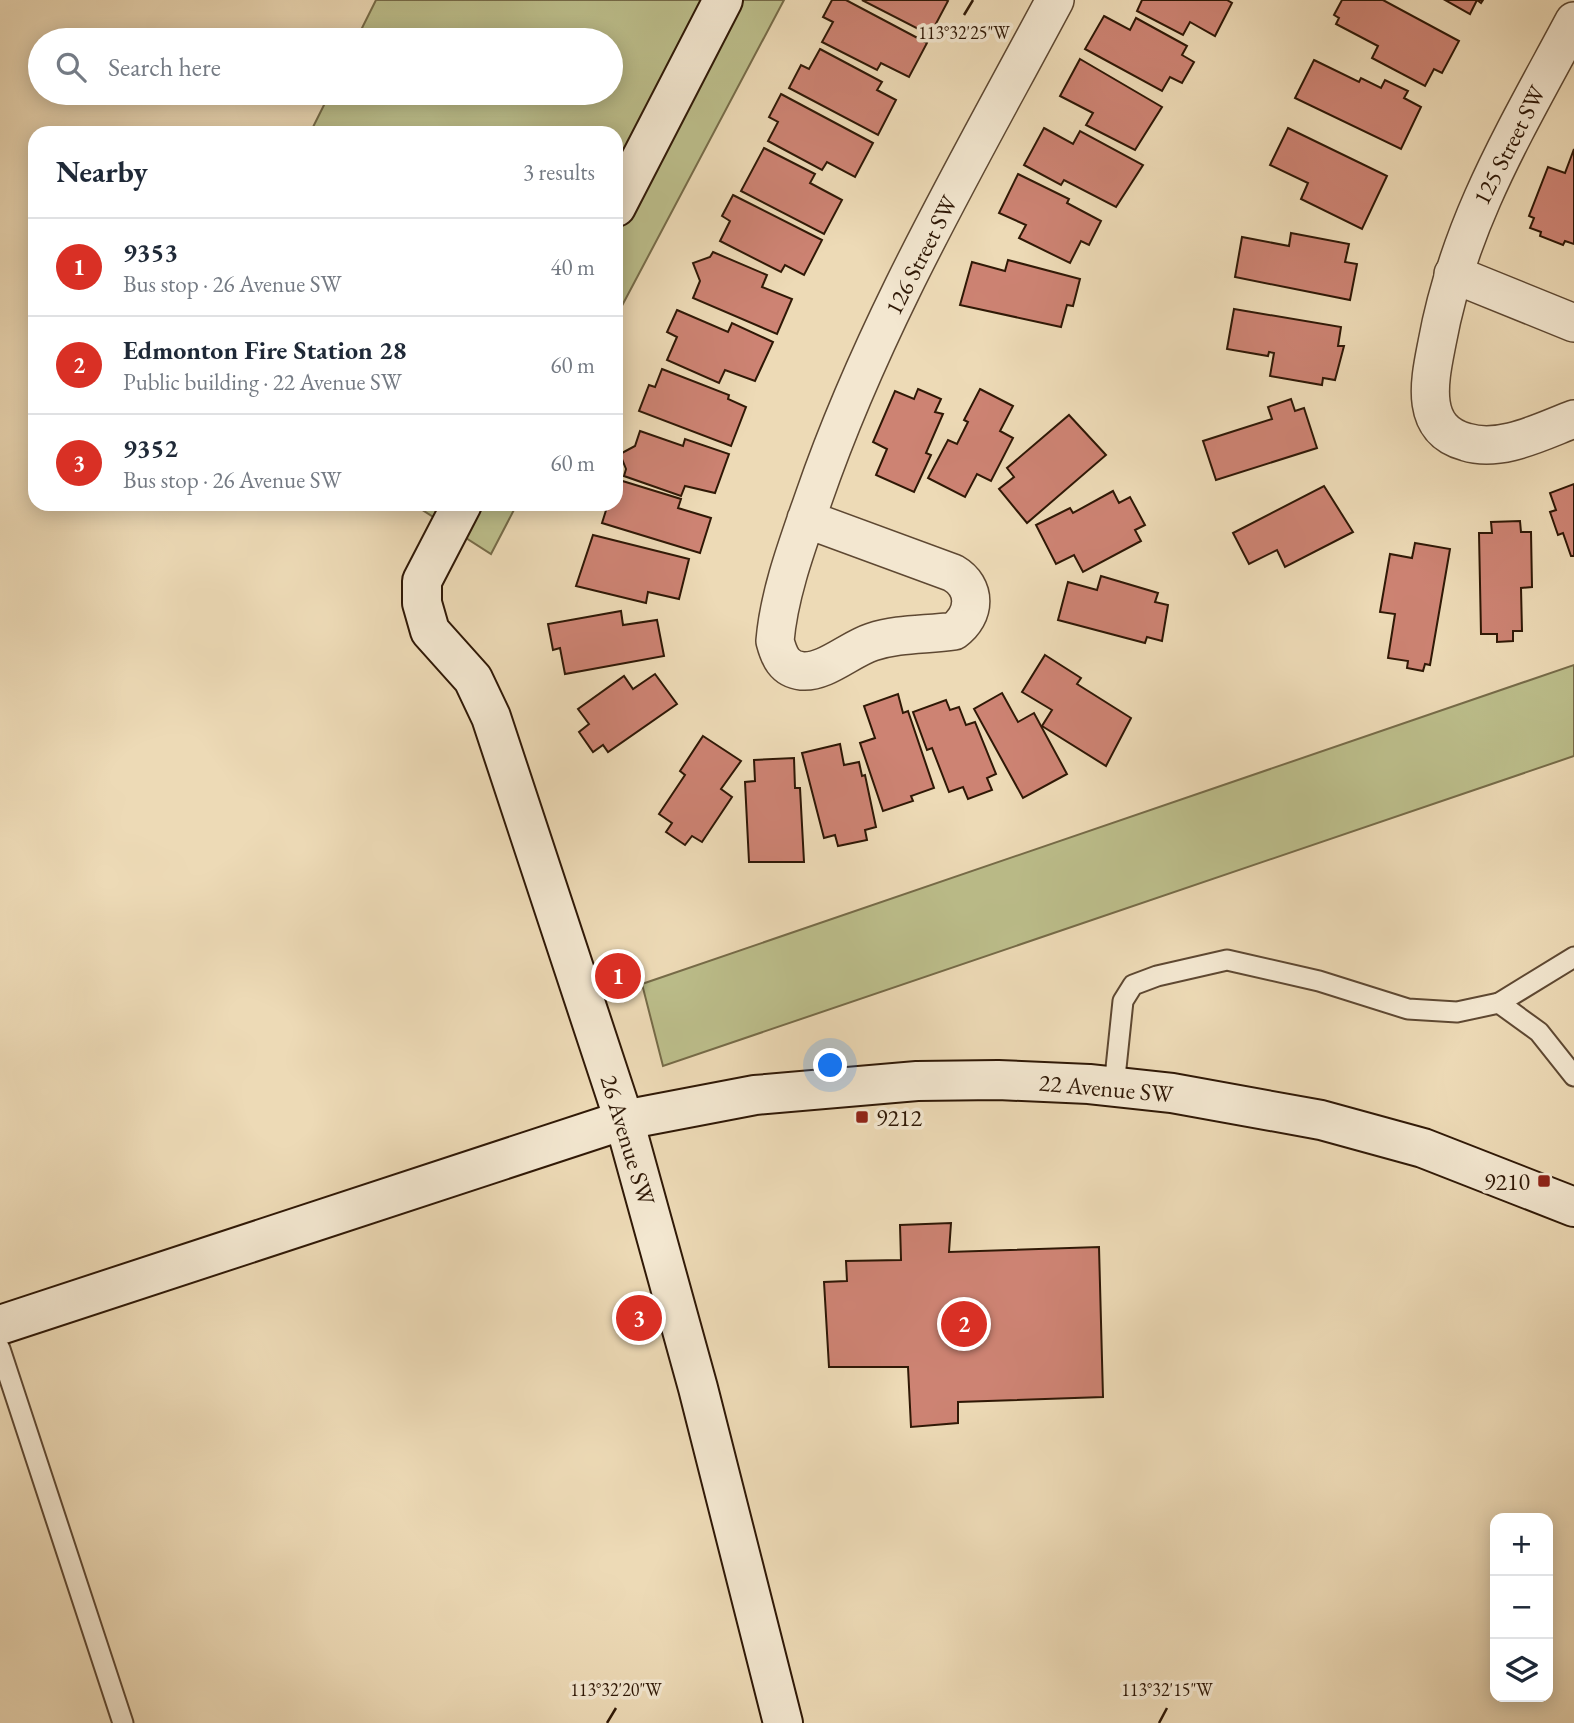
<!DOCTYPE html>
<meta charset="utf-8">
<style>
:root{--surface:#fff;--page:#f6f6f7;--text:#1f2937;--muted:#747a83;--line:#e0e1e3;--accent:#d93025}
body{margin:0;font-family:"EB Garamond",serif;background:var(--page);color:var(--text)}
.controls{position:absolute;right:21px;bottom:21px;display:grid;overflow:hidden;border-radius:14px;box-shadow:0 4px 18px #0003}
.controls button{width:63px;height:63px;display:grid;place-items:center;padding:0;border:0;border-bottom:2px solid var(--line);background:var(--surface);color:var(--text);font:35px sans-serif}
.you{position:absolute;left:831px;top:1066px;width:24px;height:24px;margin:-18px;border:5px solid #fff;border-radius:50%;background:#1a73e8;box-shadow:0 0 0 10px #1a73e833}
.badge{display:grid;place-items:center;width:46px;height:46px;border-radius:50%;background:var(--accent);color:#fff;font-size:23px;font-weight:700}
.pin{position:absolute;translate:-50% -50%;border:4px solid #fff;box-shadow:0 2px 7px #0006}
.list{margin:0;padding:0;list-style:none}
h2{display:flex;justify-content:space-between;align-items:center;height:91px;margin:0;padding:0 28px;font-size:30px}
h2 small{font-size:23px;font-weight:400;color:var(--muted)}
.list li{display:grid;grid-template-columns:46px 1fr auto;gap:21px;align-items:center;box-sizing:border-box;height:98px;padding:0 28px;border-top:2px solid var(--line)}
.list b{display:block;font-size:26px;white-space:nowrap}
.list p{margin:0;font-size:23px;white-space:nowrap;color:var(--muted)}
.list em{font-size:23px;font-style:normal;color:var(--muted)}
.icon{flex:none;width:38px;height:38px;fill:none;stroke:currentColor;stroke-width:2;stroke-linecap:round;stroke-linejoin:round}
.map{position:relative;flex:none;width:1574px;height:1723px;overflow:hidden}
.search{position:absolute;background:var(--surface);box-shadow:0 4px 18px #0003;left:28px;top:28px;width:595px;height:77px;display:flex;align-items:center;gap:18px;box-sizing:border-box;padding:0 24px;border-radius:38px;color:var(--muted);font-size:26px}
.panel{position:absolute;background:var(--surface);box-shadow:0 4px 18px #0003;left:28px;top:126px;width:595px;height:385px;border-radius:21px}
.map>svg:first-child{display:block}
.green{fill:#bcbe8b;stroke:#766b48;stroke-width:2}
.building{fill:#cd8373;stroke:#2f1806;stroke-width:2}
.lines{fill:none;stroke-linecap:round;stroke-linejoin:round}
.lane-casing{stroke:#5e4832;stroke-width:23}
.street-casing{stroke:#5e4832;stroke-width:40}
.secondary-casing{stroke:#2f1806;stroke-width:42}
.lane{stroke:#f3e7d0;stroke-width:19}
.street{stroke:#f3e7d0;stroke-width:37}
.secondary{stroke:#f3e7d0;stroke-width:38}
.ticks{fill:none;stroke:#2f1806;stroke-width:2.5}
.poi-dot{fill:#8f2418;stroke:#f3e7d0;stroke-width:2.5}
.labels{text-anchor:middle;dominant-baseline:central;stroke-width:7;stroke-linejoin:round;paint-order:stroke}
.street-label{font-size:24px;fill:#2f1806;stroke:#f3e7d0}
.poi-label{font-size:24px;fill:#2f1806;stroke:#f3e7d0;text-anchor:start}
.ticks-label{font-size:18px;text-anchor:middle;fill:#2f1806;stroke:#f3e7d0;stroke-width:7;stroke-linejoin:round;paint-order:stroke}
</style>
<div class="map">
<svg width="1574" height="1723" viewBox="0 0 1574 1723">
<rect width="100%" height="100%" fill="#eddab6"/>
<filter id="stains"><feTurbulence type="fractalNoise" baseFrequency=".00286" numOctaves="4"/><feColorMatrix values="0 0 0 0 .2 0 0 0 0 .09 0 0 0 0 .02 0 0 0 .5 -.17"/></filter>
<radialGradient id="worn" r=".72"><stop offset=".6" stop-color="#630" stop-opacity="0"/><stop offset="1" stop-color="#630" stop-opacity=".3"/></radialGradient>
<!-- green -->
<g class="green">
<path d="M376 0H784L616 317V133H310L330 93H611V40H356Z"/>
<path d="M413 504H517L491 554Z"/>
<path d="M1574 665V756L663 1066 642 984Z"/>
</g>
<!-- building -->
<g class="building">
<path d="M832 0H846L927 43 909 77 881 63 877 70 822 42 833 22 823 17Z"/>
<path d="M862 0H946L948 1 930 35Z"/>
<path d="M1142 0H1227L1232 3 1215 36 1190 22 1183 35 1137 11Z"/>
<path d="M1342 0H1383L1459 41 1442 73 1434 69 1425 86 1372 58 1378 46 1336 24 1339 18 1334 15Z"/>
<path d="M1445 0H1483L1481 3 1477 0 1470 14Z"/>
<path d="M1104 16 1130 30 1136 18 1187 46 1182 55 1194 62 1182 83 1170 77 1162 91 1085 49Z"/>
<path d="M820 49 882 82 877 90 896 100 878 135 789 88 801 65 809 69Z"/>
<path d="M1080 59 1162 107 1135 150 1086 125 1093 113 1060 96Z"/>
<path d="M1314 60 1359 82 1361 78 1381 88 1385 80 1408 91 1404 98 1421 107 1401 149 1295 98Z"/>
<path d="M781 94 873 143 855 177 827 162 822 170 768 141 778 122 769 117Z"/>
<path d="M1044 128 1073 144 1080 131 1143 165 1116 207 1064 180 1061 185 1024 165Z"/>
<path d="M1288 128 1387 176 1362 229 1301 199 1308 183 1270 165Z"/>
<path d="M764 148 815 174 810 183 842 200 824 234 741 191Z"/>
<path d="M1574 149V244L1565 241 1563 245 1540 236 1541 232 1530 228 1534 218 1529 216 1548 167 1565 173Z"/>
<path d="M1018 174 1069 199 1067 203 1101 221 1089 245 1081 241 1070 263 1019 238 1026 225 999 213Z"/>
<path d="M733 195 822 240 804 275 785 265 781 272 720 241 730 221 722 216Z"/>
<path d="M1291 233 1349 244 1345 262 1357 264 1350 300 1235 277 1242 237 1289 246Z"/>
<path d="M713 252 767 275 762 287 792 299 777 334 693 298 700 281 693 263 710 257Z"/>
<path d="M1008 260 1080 279 1073 306 1067 305 1061 327 960 305 972 262 1005 271Z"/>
<path d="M1234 309 1341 327 1338 346H1344L1335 380 1323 378 1322 385 1270 376 1274 353 1269 352 1268 356 1227 349Z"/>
<path d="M677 310 728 332 732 323 773 342 755 381 725 370 719 383 667 360 677 337 667 332Z"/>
<path d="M662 369 729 395 728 399 746 407 731 446 639 411 649 385 655 387Z"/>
<path d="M918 389 941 399 935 412 943 414 926 453 931 455 914 492 876 475 887 449 873 442 895 391 914 399Z"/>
<path d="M980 389 1013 406 1000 431 1013 438 991 481 977 474 965 497 928 478 948 440 957 444 968 422 964 420Z"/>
<path d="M1291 399 1295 411 1304 408 1317 448 1216 480 1203 441 1272 419 1268 407Z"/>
<path d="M1069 415 1106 455 1027 523 999 489 1014 477 1007 468Z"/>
<path d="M640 431 683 446 685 439 729 454 715 493 685 486 681 496 624 476 626 469 620 454 635 446Z"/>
<path d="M616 479 681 499 678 508 711 518 700 553 602 523 608 504H616Z"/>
<path d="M1574 484V556H1571L1563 533 1558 535 1550 512 1556 510 1550 493Z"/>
<path d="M1324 486 1353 532 1285 567 1277 550 1249 564 1233 533Z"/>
<path d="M1113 491 1119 503 1130 497 1145 525 1135 530 1141 541 1083 572 1074 555 1056 564 1036 525 1070 508 1073 513Z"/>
<path d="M1520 521 1521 532H1531L1532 587 1521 588 1522 631H1513V641L1497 642V634H1481L1479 533H1492L1491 522Z"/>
<path d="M593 535 689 559 679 599 648 592 646 603 576 586Z"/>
<path d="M1415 543 1450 549 1430 665 1425 664 1423 671 1407 668 1408 661 1388 658 1395 614 1380 612 1390 554 1412 558Z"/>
<path d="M1101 576 1158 593 1155 602 1168 605 1162 641 1147 637 1145 643 1058 620 1068 582 1097 590Z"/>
<path d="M621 611 623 625 657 620 664 656 565 674 560 648 553 650 548 624Z"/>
<path d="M1045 655 1081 678 1077 684 1131 718 1106 766 1042 726 1052 710 1022 692Z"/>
<path d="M655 674 677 704 608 752 603 745 593 752 579 732 589 724 578 709 624 676 633 689Z"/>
<path d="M1002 693 1018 722 1034 713 1067 774 1023 798 974 709Z"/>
<path d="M898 694 903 713 908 711 934 788 911 796 913 801 883 811 860 743 875 738 864 706Z"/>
<path d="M946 700 950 710 959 707 966 725 975 722 996 774 987 778 992 790 968 799 963 787 949 792 932 748 927 750 913 712Z"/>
<path d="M703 736 741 761 721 789 732 797 702 842 692 836 685 845 666 832 672 823 659 814 685 775 680 771Z"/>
<path d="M840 744 844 765 859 762 862 776 865 775 876 827 865 830 867 840 838 846 835 835 824 838 802 753Z"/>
<path d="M794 758 795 788H800L804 862H749L745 782 755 781 754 760Z"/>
<path d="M951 1223 949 1252 1099 1247 1103 1397 958 1402V1423L911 1427 908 1367H829L824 1282 847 1281 846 1261 901 1260 900 1225Z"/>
</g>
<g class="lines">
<defs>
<g id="lane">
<path d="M1499 1003 1539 1032 1574 1076"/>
<path d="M1114 1087 1123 1001 1133 985 1157 976 1227 960 1319 981 1408 1009 1457 1012 1499 1003 1574 957"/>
<path d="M0 1349 123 1723"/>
</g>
<g id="street">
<path d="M1574 21C1517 128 1459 222 1437 343 1430 379 1418 429 1466 442 1501 453 1542 431 1574 419"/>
<path d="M1453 274 1574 323"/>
<path d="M806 519 953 573C977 587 976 615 954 631 926 635 899 633 872 642 850 649 825 673 802 671 784 669 779 656 775 641 779 593 798 543 814 497 874 323 968 163 1055 0"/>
</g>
<g id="secondary">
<path d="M616 207 723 0"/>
<path d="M462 504 422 581V603L430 631 473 679 491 717 624 1120 698 1388 783 1723"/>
<path d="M0 1325 624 1120 755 1095 917 1081 998 1080 1089 1084 1172 1093 1321 1120 1423 1148 1574 1207"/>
</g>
</defs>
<!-- lane casing -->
<use href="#lane" class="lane-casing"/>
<!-- street casing -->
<use href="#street" class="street-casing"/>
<!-- secondary casing -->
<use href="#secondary" class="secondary-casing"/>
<!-- lane -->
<use href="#lane" class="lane"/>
<!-- street -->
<use href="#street" class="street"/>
<!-- secondary -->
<use href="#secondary" class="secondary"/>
</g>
<!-- ticks -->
<path class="ticks" d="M964 15 973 0M607 1723 616 1708M1159 1723 1167 1708"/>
<!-- markers -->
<g class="poi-dot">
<rect x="855" y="1110" width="14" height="14" rx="3.5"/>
<rect x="1537" y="1174" width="14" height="14" rx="3.5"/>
</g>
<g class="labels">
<!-- street labels -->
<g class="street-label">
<text transform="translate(1509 145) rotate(-63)">125 Street SW</text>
<text transform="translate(921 255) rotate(-63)">126 Street SW</text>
<text transform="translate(1106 1088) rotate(5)">22 Avenue SW</text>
<text transform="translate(628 1140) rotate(73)">26 Avenue SW</text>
</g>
<!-- poi labels -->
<g class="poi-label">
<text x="876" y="1117">9212</text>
<text x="1530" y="1181" text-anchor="end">9210</text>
</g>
</g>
<g class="ticks-label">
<text x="964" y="39">113°32'25"W</text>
<text x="616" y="1696">113°32'20"W</text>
<text x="1167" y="1696">113°32'15"W</text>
</g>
<rect width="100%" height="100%" filter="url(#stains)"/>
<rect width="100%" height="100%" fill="url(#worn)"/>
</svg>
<div class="controls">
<button>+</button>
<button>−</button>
<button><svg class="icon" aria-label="layers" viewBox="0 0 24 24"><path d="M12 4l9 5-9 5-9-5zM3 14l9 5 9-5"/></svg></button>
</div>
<div class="you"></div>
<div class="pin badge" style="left:618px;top:976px">1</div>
<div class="pin badge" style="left:964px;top:1324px">2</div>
<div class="pin badge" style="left:639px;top:1318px">3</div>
<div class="search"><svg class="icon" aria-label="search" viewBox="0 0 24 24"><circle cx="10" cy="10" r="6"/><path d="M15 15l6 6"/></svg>Search here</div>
<section class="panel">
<h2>Nearby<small>3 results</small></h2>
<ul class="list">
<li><span class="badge">1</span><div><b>9353</b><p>Bus stop · 26 Avenue SW</p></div><em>40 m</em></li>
<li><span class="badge">2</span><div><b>Edmonton Fire Station 28</b><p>Public building · 22 Avenue SW</p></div><em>60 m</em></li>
<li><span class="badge">3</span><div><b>9352</b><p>Bus stop · 26 Avenue SW</p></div><em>60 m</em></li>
</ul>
</section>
</div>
